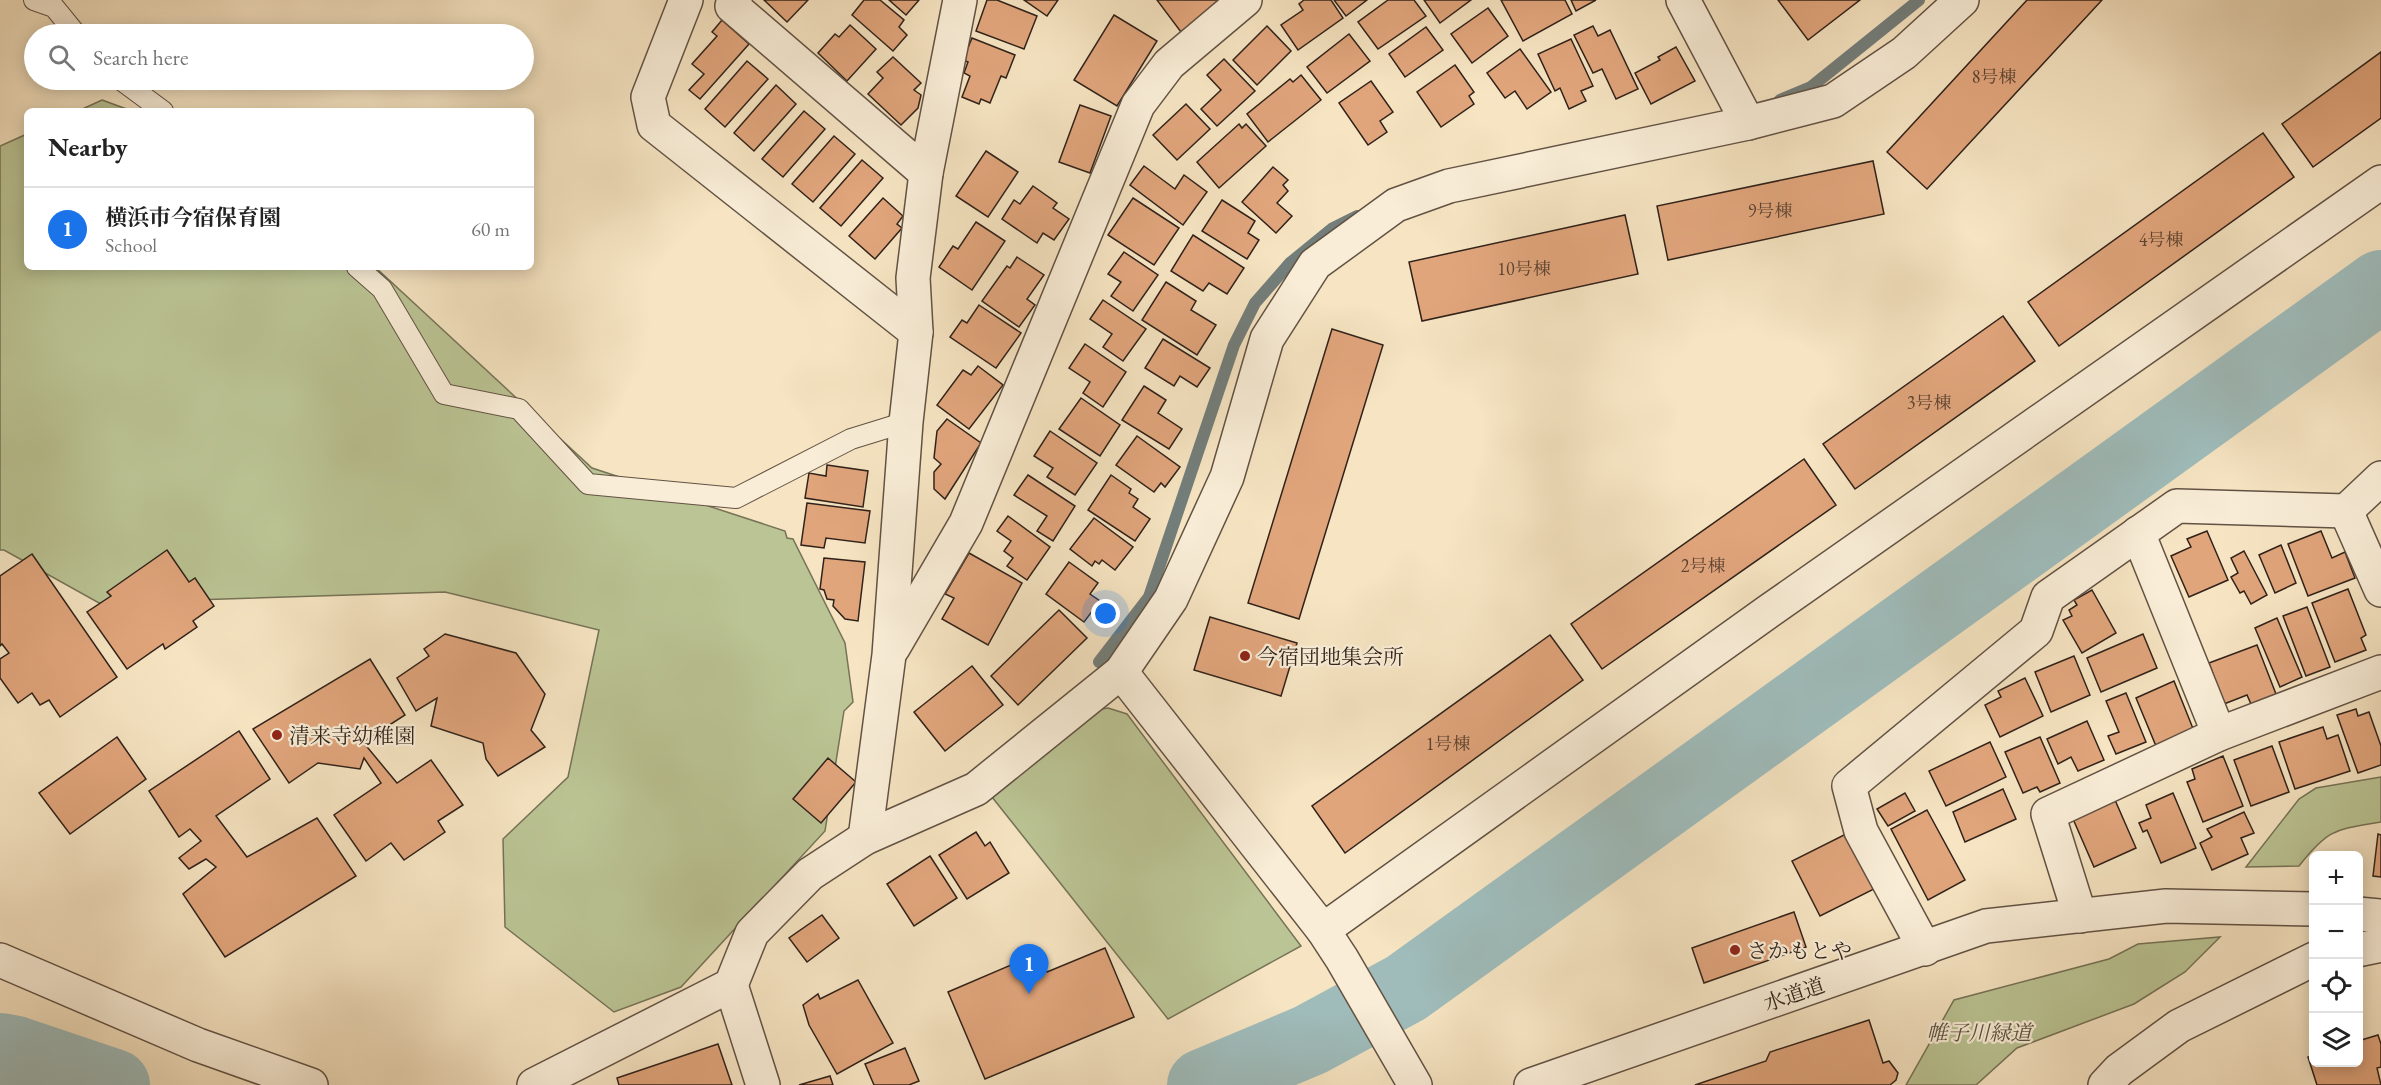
<!DOCTYPE html>
<meta charset="utf-8">
<style>
:root{--surface:#fff;--page:#f2f2f2;--text:#222;--muted:#767676;--line:#e0e0e0;--accent:#1a73e8}
body{margin:0;font-family:"EB Garamond","Noto Serif JP",serif;background:var(--page);color:var(--text)}
.controls{position:absolute;right:18px;bottom:18px;display:grid;overflow:hidden;border-radius:9px;box-shadow:0 3px 15px #0003}
.controls button{width:54px;height:54px;display:grid;place-items:center;padding:0;border:0;border-bottom:2px solid var(--line);background:var(--surface);color:var(--text);font:30px sans-serif}
.you{position:absolute;left:1106px;top:614px;width:21px;height:21px;margin:-15px;border:4px solid #fff;border-radius:50%;background:#1a73e8;box-shadow:0 0 0 9px #1a73e833}
.badge{display:grid;place-items:center;width:39px;height:39px;border-radius:50%;background:var(--accent);color:#fff;font-size:20px;font-weight:700}
.pin{position:absolute;translate:-50% -50px;filter:drop-shadow(0 2px 3px #0008)}
.pin::after{content:'';position:absolute;top:32px;width:21px;height:18px;background:inherit;clip-path:polygon(0 0,100% 0,50% 100%)}
.list{margin:0;padding:0;list-style:none}
h2{display:flex;justify-content:space-between;align-items:center;height:78px;margin:0;padding:0 24px;font-size:26px}
h2 small{font-size:20px;font-weight:400;color:var(--muted)}
.list li{display:grid;grid-template-columns:39px 1fr auto;gap:18px;align-items:center;box-sizing:border-box;height:84px;padding:0 24px;border-top:2px solid var(--line)}
.list b{display:block;font-size:22px;white-space:nowrap}
.list p{margin:0;font-size:20px;white-space:nowrap;color:var(--muted)}
.list em{font-size:20px;font-style:normal;color:var(--muted)}
.icon{flex:none;width:33px;height:33px;fill:none;stroke:currentColor;stroke-width:2;stroke-linecap:round;stroke-linejoin:round}
.map{position:relative;flex:none;width:2381px;height:1085px;overflow:hidden}
.search{position:absolute;background:var(--surface);box-shadow:0 3px 15px #0003;left:24px;top:24px;width:510px;height:66px;display:flex;align-items:center;gap:15px;box-sizing:border-box;padding:0 21px;border-radius:33px;color:var(--muted);font-size:22px}
.panel{position:absolute;background:var(--surface);box-shadow:0 3px 15px #0003;left:24px;top:108px;width:510px;height:162px;border-radius:9px}
.map>svg:first-child{display:block}
.green{fill:#bbc494;stroke:#767357;stroke-width:1.5}
.lines{fill:none;stroke-linecap:round;stroke-linejoin:round}
.stream{stroke:#737e7b;stroke-width:12}
.river{stroke:#9fbcbb;stroke-width:72}
.building{fill:#e1a57c;stroke:#30221a;stroke-width:1.5}
.service-casing{stroke:#625244;stroke-width:22}
.minor-casing{stroke:#625244;stroke-width:36}
.tertiary-casing{stroke:#625244;stroke-width:36}
.service{stroke:#f9edd7;stroke-width:20}
.minor{stroke:#f9edd7;stroke-width:33}
.tertiary{stroke:#f9edd7;stroke-width:33}
.poi-dot{fill:#8f2418;stroke:#f9edd7;stroke-width:2}
.labels{text-anchor:middle;dominant-baseline:central;stroke-width:4.5;stroke-linejoin:round;paint-order:stroke}
.number-label{font-size:18px;fill:#5c4332}
.poi-label{font-size:21px;fill:#30221a;stroke:#f9edd7;text-anchor:start}
.street-label{font-size:21px;fill:#30221a;stroke:#f9edd7}
.park-label{font-size:21px;font-style:italic;fill:#5a533f;stroke:#f9edd7}
</style>
<div class="map">
<svg width="2381" height="1085" viewBox="0 0 2381 1085">
<rect width="100%" height="100%" fill="#f6e4c2"/>
<filter id="stains"><feTurbulence type="fractalNoise" baseFrequency=".00333" numOctaves="4"/><feColorMatrix values="0 0 0 0 .2 0 0 0 0 .09 0 0 0 0 .02 0 0 0 .5 -.17"/></filter>
<radialGradient id="worn" r=".72"><stop offset=".6" stop-color="#630" stop-opacity="0"/><stop offset="1" stop-color="#630" stop-opacity=".3"/></radialGradient>
<!-- green -->
<g class="green">
<path d="M102 100 132 111H78Z"/>
<path d="M27 134V267H375L592 468 785 531 787 538 793 539 845 643 853 702 844 711 825 831 681 987 614 1012 505 927 503 839 568 777 599 630 445 592 99 603 4 550H0V146Z"/>
<path d="M1108 708 1127 714 1301 946 1168 1019 992 797 1095 710Z"/>
<path d="M2381 777V822C2335 830 2329 828 2299 866L2246 867 2299 799 2316 788Z"/>
<path d="M2220 937 2185 972 2134 1004 2017 1048 1976 1085H1906L1954 1000 2109 959 2138 944Z"/>
</g>
<g class="lines">
<!-- stream -->
<g class="stream">
<path d="M1780 100 1811 87 1919 0"/>
<path d="M1099 662 1149 597 1234 345 1255 303 1290 263 1333 228 1357 216"/>
</g>
<!-- river -->
<g class="river">
<path d="M0 1049 16 1052 114 1085"/>
<path d="M1203 1085 1310 1040 1406 988 2381 286"/>
</g>
</g>
<!-- building -->
<g class="building">
<path d="M764 0H808L787 22Z"/>
<path d="M864 0H880L904 20 899 27 907 35 893 51 852 15Z"/>
<path d="M889 0H919L906 15Z"/>
<path d="M987 0H997L1037 16 1024 49 976 31Z"/>
<path d="M1024 0H1058L1047 16Z"/>
<path d="M1157 0H1224L1181 32Z"/>
<path d="M1304 0H1331L1343 18 1298 50 1281 25 1303 10 1299 4Z"/>
<path d="M1334 0H1367L1346 16Z"/>
<path d="M1388 0H1414L1426 16 1378 49 1358 22Z"/>
<path d="M1424 0H1471L1440 23Z"/>
<path d="M1501 0H1565L1572 14 1523 41Z"/>
<path d="M1571 0H1596L1576 11Z"/>
<path d="M1778 0H1860L1808 40Z"/>
<path d="M2027 0H2102L1927 189 1887 152Z"/>
<path d="M1488 8 1508 36 1472 63 1451 34Z"/>
<path d="M1114 15 1157 41 1117 106 1074 80Z"/>
<path d="M722 20 749 44 700 99 689 90 704 74 692 64 717 36 712 32Z"/>
<path d="M850 25 876 49 847 81 818 53 835 34 839 37Z"/>
<path d="M1267 26 1291 51 1257 85 1233 60Z"/>
<path d="M1593 26 1598 36 1610 30 1638 89 1616 99 1602 69 1593 73 1574 35Z"/>
<path d="M1426 27 1443 50 1405 77 1389 54Z"/>
<path d="M1349 34 1370 61 1327 93 1307 67Z"/>
<path d="M972 38 1015 55 1006 78 1001 76 990 103 981 99 979 104 962 97 970 76 964 73 968 62 963 60Z"/>
<path d="M1571 39 1593 86 1581 91 1586 101 1569 109 1560 88 1555 91 1538 54Z"/>
<path d="M1676 47 1695 81 1651 104 1635 73 1660 60 1658 57Z"/>
<path d="M1520 49 1551 92 1527 109 1515 91 1505 98 1487 73Z"/>
<path d="M2381 52V118L2313 167 2282 124Z"/>
<path d="M893 57 921 83 914 90 921 95 918 108 901 125 868 94 883 78 877 72Z"/>
<path d="M1224 59 1255 91 1217 126 1201 109 1221 90 1207 75Z"/>
<path d="M747 61 768 79 725 127 705 109Z"/>
<path d="M1455 65 1474 92 1469 96 1474 104 1441 127 1417 92Z"/>
<path d="M1301 75 1321 100 1268 142 1247 114 1290 79 1293 82Z"/>
<path d="M1371 81 1393 112 1380 121 1387 132 1368 145 1339 103Z"/>
<path d="M776 85 796 104 754 151 734 133Z"/>
<path d="M1186 104 1210 129 1177 160 1153 135Z"/>
<path d="M1080 105 1111 116 1090 173 1059 162Z"/>
<path d="M804 111 825 129 783 177 762 159Z"/>
<path d="M1239 124 1242 128 1246 124 1266 146 1219 188 1197 162Z"/>
<path d="M2263 133 2294 177 2059 346 2028 302Z"/>
<path d="M834 136 855 154 813 202 792 184Z"/>
<path d="M986 151 1018 172 988 217 956 196Z"/>
<path d="M862 160 883 178 841 226 820 208Z"/>
<path d="M1873 161 1884 214 1668 260 1657 206Z"/>
<path d="M1144 166 1175 189 1184 175 1207 192 1183 225 1130 185Z"/>
<path d="M1273 167 1288 180 1283 185 1288 191 1277 203 1292 216 1276 233 1242 202Z"/>
<path d="M1033 186 1057 203 1053 208 1069 219 1054 240 1043 233 1037 243 1002 219 1014 200 1020 204Z"/>
<path d="M883 198 903 216 897 224 902 228 875 259 849 236Z"/>
<path d="M1133 198 1179 228 1154 265 1108 235Z"/>
<path d="M1222 200 1255 221 1248 233 1259 240 1247 259 1202 231Z"/>
<path d="M1625 215 1638 274 1422 321 1409 262Z"/>
<path d="M976 222 1005 241 972 290 939 267 953 246 958 249Z"/>
<path d="M1193 235 1244 268 1227 294 1209 283 1203 291 1171 271Z"/>
<path d="M1124 252 1158 275 1133 311 1111 296 1121 282 1108 274Z"/>
<path d="M1017 257 1044 275 1027 299 1035 305 1019 327 982 301 1007 266 1010 268Z"/>
<path d="M1166 282 1196 301 1191 310 1216 325 1197 355 1142 320Z"/>
<path d="M1103 300 1146 329 1123 361 1103 347 1112 334 1090 319Z"/>
<path d="M979 305 1021 333 996 368 950 337 962 320 967 323Z"/>
<path d="M2003 316 2035 361 1855 489 1823 444Z"/>
<path d="M1332 329 1383 345 1299 619 1248 603Z"/>
<path d="M1163 339 1210 368 1197 387 1180 376 1174 386 1145 368Z"/>
<path d="M1085 344 1126 372 1103 407 1083 393 1090 382 1069 368Z"/>
<path d="M978 366 1003 385 969 429 937 405 963 370 971 375Z"/>
<path d="M1144 386 1166 400 1158 413 1182 429 1169 449 1122 420Z"/>
<path d="M1081 398 1120 425 1100 456 1059 429Z"/>
<path d="M947 419 981 443 945 499 934 489V472L941 464 934 458 937 431Z"/>
<path d="M1050 431 1097 463 1075 495 1047 477 1053 468 1034 456Z"/>
<path d="M1137 436 1180 467 1165 487 1161 483 1154 492 1116 465Z"/>
<path d="M1804 459 1836 505 1602 669 1571 624Z"/>
<path d="M827 465 868 471 863 507 805 498 809 473 826 476Z"/>
<path d="M1028 475 1075 506 1053 541 1037 531 1047 516 1014 495Z"/>
<path d="M1111 475 1131 489 1129 493 1138 499 1133 507 1150 519 1135 541 1088 510Z"/>
<path d="M807 503 870 511 865 543 826 538 824 548 801 545Z"/>
<path d="M1008 516 1050 547 1027 580 1007 566 1013 558 1004 551 1011 541 997 531Z"/>
<path d="M1094 518 1133 547 1115 570 1102 560 1099 564 1095 561 1092 566 1070 549Z"/>
<path d="M2207 531 2228 580 2189 597 2171 556 2191 547 2187 539Z"/>
<path d="M2321 531 2332 558 2345 552 2355 578 2308 596 2288 544Z"/>
<path d="M2281 545 2296 583 2275 593 2259 555Z"/>
<path d="M167 550 189 582 195 578 214 606 193 621 197 627 165 649 163 644 127 669 87 612 111 596 107 592Z"/>
<path d="M2244 551 2267 595 2251 604 2244 591 2240 593 2231 577 2238 573 2231 558Z"/>
<path d="M969 553 1022 583 988 645 942 619 954 598 945 594Z"/>
<path d="M32 554 117 677 60 717 49 700 40 705 32 693 18 703 0 678V659L9 653 2 644 0 646V576Z"/>
<path d="M824 558 865 562 858 621 845 619 833 606 834 600 827 599 824 590 820 589Z"/>
<path d="M1069 562 1098 583 1090 594 1100 601 1084 622 1046 594Z"/>
<path d="M2348 589 2366 635 2361 638 2366 650 2335 662 2312 603Z"/>
<path d="M2092 590 2116 633 2082 653 2063 620 2072 616 2069 610 2077 605 2074 600Z"/>
<path d="M2307 607 2330 667 2306 676 2283 616Z"/>
<path d="M1059 610 1087 638 1018 705 991 676Z"/>
<path d="M1210 617 1297 643 1281 696 1194 670Z"/>
<path d="M2277 618 2302 677 2280 687 2255 628Z"/>
<path d="M445 634 516 653 545 694 531 730 545 747 498 776 486 759 483 743 431 726 437 698 416 711 397 678 429 656 424 649Z"/>
<path d="M2143 634 2157 668 2101 692 2087 658Z"/>
<path d="M1550 635 1583 680 1345 853 1312 806Z"/>
<path d="M2257 645 2276 694 2251 704 2247 695 2224 704 2209 663Z"/>
<path d="M2074 656 2090 695 2051 712 2035 672Z"/>
<path d="M370 659 405 715 363 742 397 783 431 760 463 805 438 821 445 832 404 860 391 843 366 861 334 815 381 783 364 758 360 769 318 763 289 783 253 729Z"/>
<path d="M972 666 1003 705 945 751 914 712Z"/>
<path d="M2025 678 2043 716 2000 737 1985 705 2001 697 1998 691Z"/>
<path d="M2174 681 2194 731 2156 746 2136 698Z"/>
<path d="M2126 693 2146 742 2116 754 2108 736 2119 732 2106 701Z"/>
<path d="M2356 709 2358 716 2369 712 2381 746V765L2358 773 2337 715Z"/>
<path d="M2087 721 2104 760 2078 771 2071 757 2058 764 2047 739Z"/>
<path d="M2323 727 2327 739 2338 735 2350 771 2295 789 2279 742Z"/>
<path d="M239 731 270 779 216 816 247 857 317 818 356 876 225 957 183 894 216 867 206 859 189 869 179 858 201 841 190 829 179 837 149 791Z"/>
<path d="M117 737 146 779 70 834 39 793Z"/>
<path d="M2040 737 2060 783 2040 792 2037 787 2023 793 2005 752Z"/>
<path d="M1990 742 2006 777 1946 806 1929 771Z"/>
<path d="M2272 746 2289 792 2251 806 2234 760Z"/>
<path d="M2223 756 2243 806 2203 822 2187 782 2195 779 2192 769Z"/>
<path d="M828 758 856 782 821 823 793 799Z"/>
<path d="M2003 789 2016 819 1965 842 1953 812Z"/>
<path d="M1905 793 1915 811 1888 826 1877 809Z"/>
<path d="M2173 793 2196 848 2161 863 2147 830 2143 832 2139 823 2151 818 2146 805Z"/>
<path d="M2115 800 2136 848 2094 867 2073 819Z"/>
<path d="M1927 810 1965 880 1928 900 1891 829Z"/>
<path d="M2244 812 2254 833 2241 838 2248 854 2212 870 2200 843 2212 837 2207 829Z"/>
<path d="M976 832 985 846 990 842 1009 873 967 899 939 855Z"/>
<path d="M1846 834 1874 889 1820 916 1792 861Z"/>
<path d="M2378 834 2381 835V877L2373 876Z"/>
<path d="M930 856 957 898 914 926 887 884Z"/>
<path d="M1794 912 1806 947 1704 983 1692 948Z"/>
<path d="M822 915 839 938 807 962 789 938Z"/>
<path d="M1105 948 1134 1017 985 1079 948 992 1039 953 1047 972Z"/>
<path d="M858 980 893 1043 837 1074 809 1025 803 1005 818 994 820 999Z"/>
<path d="M1869 1020 1883 1063 1889 1061 1898 1073 1896 1080 1890 1085H1695L1766 1061 1770 1052Z"/>
<path d="M2378 1035 2381 1044V1067L2377 1068 2381 1085H2317L2308 1057 2314 1056V1062H2358V1041Z"/>
<path d="M718 1044 732 1085H619L617 1078Z"/>
<path d="M905 1048 919 1081 909 1085H874L865 1064Z"/>
<path d="M830 1076 833 1085H799Z"/>
</g>
<g class="lines">
<defs>
<g id="service">
<path d="M34 0 54 7 76 34"/>
<path d="M121 80 163 111"/>
<path d="M357 267 382 289 444 394 519 409 588 484 736 498 851 439 906 422"/>
</g>
<g id="minor">
<path d="M686 0 648 97 654 125 916 332"/>
<path d="M735 0 732 6 926 173"/>
<path d="M1683 0 1748 123"/>
<path d="M2346 511 2381 590"/>
<path d="M2138 533 2219 734"/>
<path d="M893 648 966 523 1138 105 1169 64 1245 0"/>
<path d="M1121 672 1323 930 1342 959 1415 1085"/>
<path d="M865 838 889 655 906 422 916 332 913 278 926 173 960 0"/>
<path d="M2080 916 2048 814 2219 734 2381 672"/>
<path d="M1323 930 1769 611 2381 182"/>
<path d="M1925 949 1861 831 1849 786 2036 631 2048 597 2177 506 2346 511 2381 478"/>
<path d="M2358 950 2381 945"/>
<path d="M0 960 198 1045 311 1085"/>
<path d="M731 985 763 1085"/>
<path d="M534 1085 731 985 752 933 810 874 865 838 976 789 1121 672 1171 599 1227 477 1267 339 1315 264 1396 205 1449 186 1748 123 1833 101 1904 53 1962 0"/>
<path d="M2105 1085 2119 1070 2179 1026 2314 959"/>
</g>
<g id="tertiary">
<path d="M2358 914 2381 916"/>
<path d="M1531 1085 1986 926 2166 906 2314 909"/>
</g>
</defs>
<!-- service casing -->
<use href="#service" class="service-casing"/>
<!-- minor casing -->
<use href="#minor" class="minor-casing"/>
<!-- tertiary casing -->
<use href="#tertiary" class="tertiary-casing"/>
<!-- service -->
<use href="#service" class="service"/>
<!-- minor -->
<use href="#minor" class="minor"/>
<!-- tertiary -->
<use href="#tertiary" class="tertiary"/>
</g>
<!-- markers -->
<g class="poi-dot">
<circle cx="1245" cy="656" r="6"/>
<circle cx="277" cy="735" r="6"/>
<circle cx="1735" cy="950" r="6"/>
</g>
<g class="labels">
<!-- number labels -->
<g class="number-label">
<text x="1994" y="76">8号棟</text>
<text x="1770" y="210">9号棟</text>
<text x="2161" y="239">4号棟</text>
<text x="1524" y="268">10号棟</text>
<text x="1929" y="402">3号棟</text>
<text x="1703" y="565">2号棟</text>
<text x="1448" y="743">1号棟</text>
</g>
<!-- poi labels -->
<g class="poi-label">
<text x="1257" y="656">今宿団地集会所</text>
<text x="289" y="735">清来寺幼稚園</text>
<text x="1747" y="950">さかもとや</text>
</g>
<!-- street labels -->
<g class="street-label">
<text transform="translate(1794 994) rotate(-19)">水道道</text>
</g>
<!-- park labels -->
<g class="park-label">
<text x="1979" y="1032">帷子川緑道</text>
</g>
</g>
<rect width="100%" height="100%" filter="url(#stains)"/>
<rect width="100%" height="100%" fill="url(#worn)"/>
</svg>
<div class="controls">
<button>+</button>
<button>−</button>
<button><svg class="icon" aria-label="locate" viewBox="0 0 24 24"><circle cx="12" cy="12" r="6"/><path d="M12 2v4M12 18v4M2 12h4M18 12h4"/></svg></button>
<button><svg class="icon" aria-label="layers" viewBox="0 0 24 24"><path d="M12 4l9 5-9 5-9-5zM3 14l9 5 9-5"/></svg></button>
</div>
<div class="you"></div>
<div class="pin badge" style="left:1029px;top:994px">1</div>
<div class="search"><svg class="icon" aria-label="search" viewBox="0 0 24 24"><circle cx="10" cy="10" r="6"/><path d="M15 15l6 6"/></svg>Search here</div>
<section class="panel">
<h2>Nearby<small></small></h2>
<ul class="list">
<li><span class="badge">1</span><div><b>横浜市今宿保育園</b><p>School</p></div><em>60 m</em></li>
</ul>
</section>
</div>
